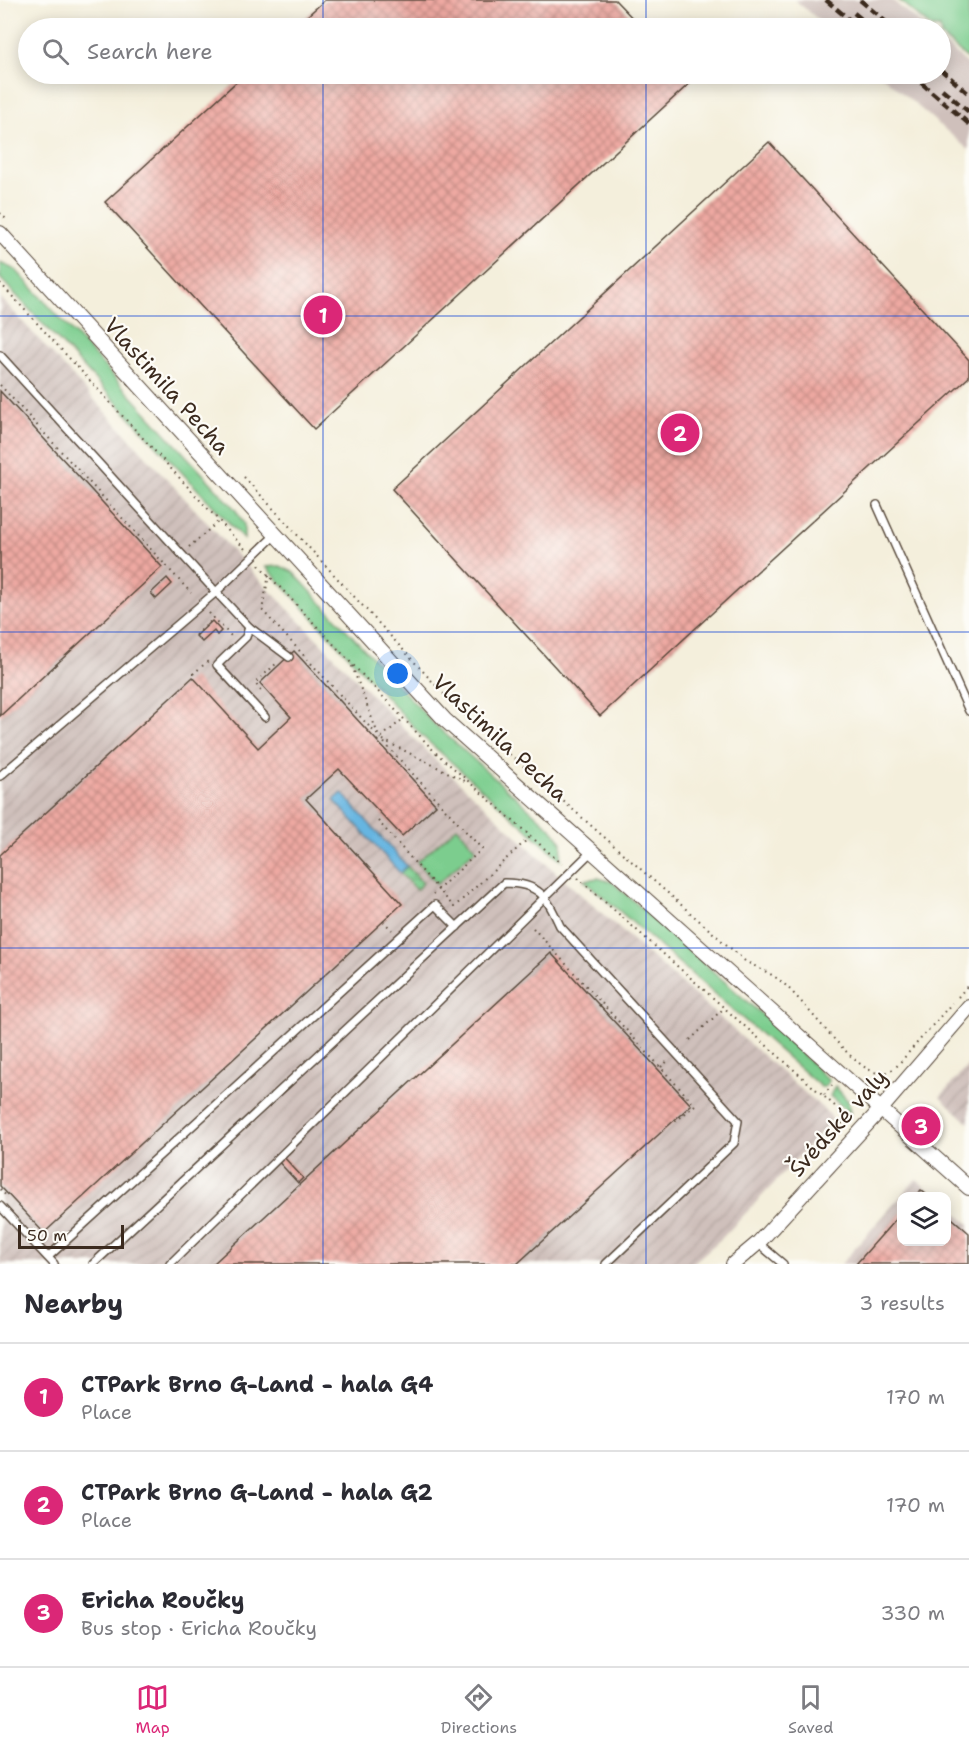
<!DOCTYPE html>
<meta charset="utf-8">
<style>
:root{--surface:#fff;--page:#f2f2f3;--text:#2b2b33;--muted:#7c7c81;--line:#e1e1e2;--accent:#db2777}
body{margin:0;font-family:"Shantell Sans",sans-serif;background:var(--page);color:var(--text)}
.controls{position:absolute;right:18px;bottom:18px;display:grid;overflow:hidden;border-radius:12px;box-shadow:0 3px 15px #0003}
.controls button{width:54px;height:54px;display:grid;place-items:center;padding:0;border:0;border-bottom:2px solid var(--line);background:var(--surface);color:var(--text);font:30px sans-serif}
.scale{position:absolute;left:18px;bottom:15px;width:106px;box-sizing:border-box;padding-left:6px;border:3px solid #3b2a1e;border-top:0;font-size:16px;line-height:21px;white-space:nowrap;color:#3b2a1e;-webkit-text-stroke:4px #fdfcf7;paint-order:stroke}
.you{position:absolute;left:398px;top:674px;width:21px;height:21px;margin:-15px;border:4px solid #fff;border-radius:50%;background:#1a73e8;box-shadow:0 0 0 9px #1a73e833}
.badge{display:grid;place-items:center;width:39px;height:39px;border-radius:50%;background:var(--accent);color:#fff;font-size:20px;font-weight:700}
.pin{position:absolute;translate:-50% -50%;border:3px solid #fff;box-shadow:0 2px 6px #0006}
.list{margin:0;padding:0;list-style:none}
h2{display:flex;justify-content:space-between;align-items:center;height:78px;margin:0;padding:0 24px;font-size:26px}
h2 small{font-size:20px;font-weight:400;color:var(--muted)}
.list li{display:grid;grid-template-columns:39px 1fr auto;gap:18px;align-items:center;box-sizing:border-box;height:108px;padding:0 24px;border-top:2px solid var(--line)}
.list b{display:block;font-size:22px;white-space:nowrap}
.list p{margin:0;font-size:20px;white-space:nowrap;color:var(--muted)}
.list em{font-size:20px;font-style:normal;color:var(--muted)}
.icon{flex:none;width:33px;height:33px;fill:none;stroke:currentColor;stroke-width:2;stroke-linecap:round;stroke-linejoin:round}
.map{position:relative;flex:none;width:969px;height:1264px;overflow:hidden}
.search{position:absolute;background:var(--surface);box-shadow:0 3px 15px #0003;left:18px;right:18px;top:18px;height:66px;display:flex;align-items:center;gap:15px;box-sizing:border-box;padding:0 21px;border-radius:33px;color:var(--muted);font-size:22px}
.sheet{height:402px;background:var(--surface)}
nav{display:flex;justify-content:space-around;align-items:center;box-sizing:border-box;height:84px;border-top:2px solid var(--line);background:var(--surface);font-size:16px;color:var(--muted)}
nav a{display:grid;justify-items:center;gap:3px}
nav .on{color:var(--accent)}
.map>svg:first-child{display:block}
.industrial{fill:url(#industrial-furrows)}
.railway{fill:#cfc0bb}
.green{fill:#7ccd8e;stroke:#5c7c56;stroke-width:1.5}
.wetland{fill:url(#wetland-marsh);stroke:#5c7c56;stroke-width:1.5}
.water{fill:#66b5e1;stroke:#507080;stroke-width:1.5}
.building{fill:url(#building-cross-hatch)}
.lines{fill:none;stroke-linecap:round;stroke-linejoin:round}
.lane-casing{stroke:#57483a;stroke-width:10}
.street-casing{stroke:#57483a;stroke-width:16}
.path{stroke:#57483a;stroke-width:2;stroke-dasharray:1.5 4.5;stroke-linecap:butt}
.lane{stroke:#fff;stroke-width:7}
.street{stroke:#fff;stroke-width:14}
.rail{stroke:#3b2a1e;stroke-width:4.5;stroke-dasharray:9 4.5;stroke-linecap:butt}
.grid{fill:none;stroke:#1d4ed8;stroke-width:1.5;stroke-opacity:0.55}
.labels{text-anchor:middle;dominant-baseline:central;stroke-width:4.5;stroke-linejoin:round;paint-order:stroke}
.street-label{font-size:22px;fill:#3b2a1e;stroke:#fdfcf7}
</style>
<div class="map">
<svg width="969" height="1264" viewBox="0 0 969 1264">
<defs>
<pattern id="industrial-furrows" width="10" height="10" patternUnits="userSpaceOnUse" patternTransform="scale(1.5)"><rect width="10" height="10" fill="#cfc0bb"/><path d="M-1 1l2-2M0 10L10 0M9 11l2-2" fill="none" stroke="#b3a5a0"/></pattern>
<pattern id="wetland-marsh" width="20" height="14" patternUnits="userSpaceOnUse" patternTransform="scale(1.5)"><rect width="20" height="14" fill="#7ccd8e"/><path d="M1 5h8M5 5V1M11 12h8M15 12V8" fill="none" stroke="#6cb07a"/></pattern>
<pattern id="building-cross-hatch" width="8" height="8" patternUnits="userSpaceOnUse" patternTransform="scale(1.5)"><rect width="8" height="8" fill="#eea9a2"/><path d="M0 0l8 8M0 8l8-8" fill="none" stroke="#c28a83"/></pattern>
</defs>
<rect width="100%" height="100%" fill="#fdfcf7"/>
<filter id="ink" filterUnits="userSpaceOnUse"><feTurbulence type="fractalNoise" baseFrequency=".0167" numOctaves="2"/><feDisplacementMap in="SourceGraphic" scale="12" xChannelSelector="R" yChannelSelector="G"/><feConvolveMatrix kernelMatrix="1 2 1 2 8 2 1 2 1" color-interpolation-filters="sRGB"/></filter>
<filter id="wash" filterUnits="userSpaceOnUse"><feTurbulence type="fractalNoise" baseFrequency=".008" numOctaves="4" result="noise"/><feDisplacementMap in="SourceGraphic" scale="24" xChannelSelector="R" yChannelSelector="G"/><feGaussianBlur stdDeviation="1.35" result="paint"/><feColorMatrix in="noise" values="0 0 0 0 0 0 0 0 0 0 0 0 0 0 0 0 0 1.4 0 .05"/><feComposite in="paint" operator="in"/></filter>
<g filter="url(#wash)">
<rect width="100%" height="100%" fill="#f4efdc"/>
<!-- industrial -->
<g class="industrial">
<path d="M0 297 255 575 429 754 552 869 830 1115 832 1120 781 1176 722 1238 692 1264H0Z"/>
<path d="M969 1064V1123L940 1097Z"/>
<path d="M916 1179 937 1196H902V1242H946L947 1205 969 1224V1264H841Z"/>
</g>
<!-- railway -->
<g class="railway">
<path d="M795 0H892L926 28H828Z"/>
<path d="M941 41 969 65V150L880 74H940Z"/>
</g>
<!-- green -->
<g class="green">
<path d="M899 0H969V60L941 36 940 28H932Z"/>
<path d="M0 263 16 270 235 509 244 524V539L0 278Z"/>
<path d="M280 566 293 572 433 723 555 832 562 843 561 860 422 736 266 567Z"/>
<path d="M457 827 476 849 437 884 417 862Z"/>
<path d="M598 878 612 882 768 1020 829 1081 824 1087H821L584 880Z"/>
<path d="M835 1086 848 1101 850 1113 830 1096Z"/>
</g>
<!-- wetland -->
<path class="wetland" d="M407 866 423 883 416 890 400 873Z"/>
<!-- water -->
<path class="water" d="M342 793 407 866 400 873 334 800Z"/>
<g id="blocks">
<!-- building -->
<g class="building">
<path d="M325 0H615L642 28H294Z"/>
<path d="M245 74H683L691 82 314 429 105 202Z"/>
<path d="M769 142 969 360V377L600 716 392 489Z"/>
<path d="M0 391 162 567 0 716Z"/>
<path d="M167 578 172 584 156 599 151 593Z"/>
<path d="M212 621 221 631 217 635 214 631 202 642 196 636Z"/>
<path d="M294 651 436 805 402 836 339 769 306 799 402 904 44 1233 0 1186V855L193 677 258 748 291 717 260 683Z"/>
<path d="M551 953 691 1105 517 1264H213Z"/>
<path d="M281 1154 303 1178 298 1183 276 1159Z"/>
<path d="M921 1190 928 1196H915Z"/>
<path d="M902 1212V1242H946V1213L969 1233V1264H856Z"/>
</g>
</g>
</g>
<g filter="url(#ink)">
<use href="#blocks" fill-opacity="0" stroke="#57483a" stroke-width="1.5"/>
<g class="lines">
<defs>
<g id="lane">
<path d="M0 355 216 592 249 627 289 657"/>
<path d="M877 505 969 711"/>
<path d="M249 627 246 637 217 665 265 717"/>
<path d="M0 776 216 592 274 536"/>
<path d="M0 1206 54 1264"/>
<path d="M758 1243 783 1264"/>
<path d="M48 1257 435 905 457 927"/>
<path d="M93 1264 504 883C540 883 546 896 560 926L738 1121 734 1143 606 1264"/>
<path d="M170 1264 592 851"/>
</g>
<g id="street">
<path d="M0 233 445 720 969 1188"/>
<path d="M733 1264 758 1243 882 1108 969 1007"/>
</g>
</defs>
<!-- lane casing -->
<use href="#lane" class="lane-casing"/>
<!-- street casing -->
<use href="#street" class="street-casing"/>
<!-- path -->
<g class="path">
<path d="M0 213 6 219"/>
<path d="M0 283 245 549"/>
<path d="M0 385 191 593"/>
<path d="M244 477 454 705 745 961C756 967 768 972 778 979 803 997 852 1071 879 1073 886 1074 890 1071 896 1067L952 1003"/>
<path d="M189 547 219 521"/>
<path d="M259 565 434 751 562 864"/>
<path d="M269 575 262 610 482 849 433 894"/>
<path d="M209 613 232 637"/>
<path d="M196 635 214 618"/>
<path d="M352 666 379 737"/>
<path d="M193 674 208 661"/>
<path d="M261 691 255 683 278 662"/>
<path d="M383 740 467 782"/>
<path d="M377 741 403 719"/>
<path d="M378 821 454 907 530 837"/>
<path d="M578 878 846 1116 838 1130 840 1133"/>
<path d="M383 921 392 930"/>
<path d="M533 928 695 1105 675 1122"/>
<path d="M958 997 969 984"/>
<path d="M690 1040 724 1008"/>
<path d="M661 1067 670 1059"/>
<path d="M824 1095 832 1085"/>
<path d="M0 1189 8 1198"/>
</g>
<!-- lane -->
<use href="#lane" class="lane"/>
<!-- street -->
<use href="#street" class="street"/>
<!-- rail -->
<g class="rail">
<path d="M826 0 859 28"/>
<path d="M860 0 893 28"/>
<path d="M854 13 872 28"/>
<path d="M940 69 969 94"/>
<path d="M911 74 969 124"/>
<path d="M942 89 969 112"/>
</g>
</g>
</g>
<!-- grid -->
<path class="grid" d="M323 0V28M646 0V28M323 74V1264M646 74V1264M0 316H969M0 632H969M0 948H969"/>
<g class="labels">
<!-- street labels -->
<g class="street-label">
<text transform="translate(167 386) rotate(48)">Vlastimila Pecha</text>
<text transform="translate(500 738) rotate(43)">Vlastimila Pecha</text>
<text transform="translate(838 1123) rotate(-48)">Švédské valy</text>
</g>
</g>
</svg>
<div class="controls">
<button><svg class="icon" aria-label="layers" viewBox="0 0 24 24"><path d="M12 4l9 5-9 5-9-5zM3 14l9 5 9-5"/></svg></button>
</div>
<div class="scale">50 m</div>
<div class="you"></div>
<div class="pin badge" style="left:323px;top:315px">1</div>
<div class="pin badge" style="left:680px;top:433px">2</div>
<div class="pin badge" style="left:921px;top:1126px">3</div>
<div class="search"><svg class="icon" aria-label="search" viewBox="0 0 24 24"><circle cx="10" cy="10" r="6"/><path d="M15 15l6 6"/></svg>Search here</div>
</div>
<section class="sheet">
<h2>Nearby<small>3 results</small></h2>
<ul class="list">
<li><span class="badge">1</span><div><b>CTPark Brno G-Land - hala G4</b><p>Place</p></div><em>170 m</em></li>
<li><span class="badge">2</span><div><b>CTPark Brno G-Land - hala G2</b><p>Place</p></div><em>170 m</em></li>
<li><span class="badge">3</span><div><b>Ericha Roučky</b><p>Bus stop · Ericha Roučky</p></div><em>330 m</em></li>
</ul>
</section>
<nav>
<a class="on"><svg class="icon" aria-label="map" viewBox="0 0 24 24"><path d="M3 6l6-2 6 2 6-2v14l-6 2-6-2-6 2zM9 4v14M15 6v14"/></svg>Map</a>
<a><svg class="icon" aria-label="directions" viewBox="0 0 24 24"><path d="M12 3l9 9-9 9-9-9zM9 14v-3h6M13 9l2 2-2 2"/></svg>Directions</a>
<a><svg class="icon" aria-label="saved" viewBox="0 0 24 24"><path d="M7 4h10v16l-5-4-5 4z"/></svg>Saved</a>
</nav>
